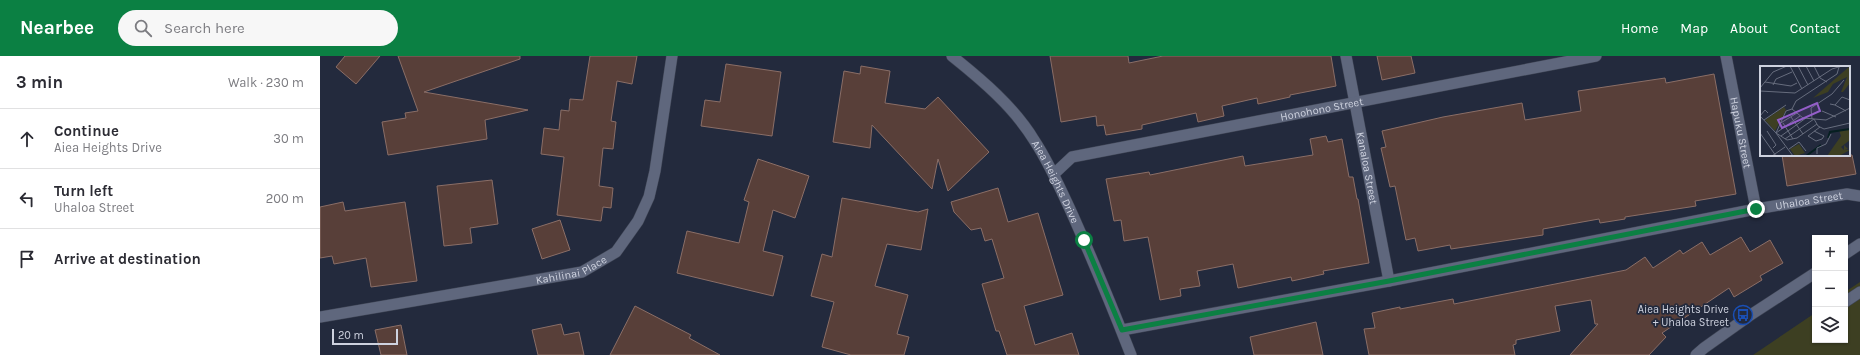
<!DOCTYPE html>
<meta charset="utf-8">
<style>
:root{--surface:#fff;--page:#f7f7f7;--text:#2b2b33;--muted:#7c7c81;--line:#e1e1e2;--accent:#0b8043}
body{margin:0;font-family:Karla,sans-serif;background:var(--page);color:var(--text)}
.controls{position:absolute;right:12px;bottom:12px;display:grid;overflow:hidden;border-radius:0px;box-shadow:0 1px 3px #0004}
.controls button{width:36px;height:36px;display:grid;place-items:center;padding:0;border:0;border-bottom:1px solid var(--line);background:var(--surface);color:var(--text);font:20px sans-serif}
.scale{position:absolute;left:12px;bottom:10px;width:66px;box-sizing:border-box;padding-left:4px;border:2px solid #ced2df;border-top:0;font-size:11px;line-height:14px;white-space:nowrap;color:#ced2df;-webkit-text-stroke:3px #232a3d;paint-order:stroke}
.stop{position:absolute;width:12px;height:12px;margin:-9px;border:3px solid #0b8043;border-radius:50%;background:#fff}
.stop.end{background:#0b8043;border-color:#fff;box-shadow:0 1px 4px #0008}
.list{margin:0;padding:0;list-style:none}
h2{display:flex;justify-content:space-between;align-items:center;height:52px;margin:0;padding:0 16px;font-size:17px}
h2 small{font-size:13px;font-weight:400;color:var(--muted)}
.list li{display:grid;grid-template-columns:26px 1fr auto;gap:12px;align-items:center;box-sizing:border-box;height:60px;padding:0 16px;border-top:1px solid var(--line)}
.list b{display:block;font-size:15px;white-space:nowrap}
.list p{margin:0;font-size:13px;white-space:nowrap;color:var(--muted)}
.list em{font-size:13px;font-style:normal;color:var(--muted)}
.icon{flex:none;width:22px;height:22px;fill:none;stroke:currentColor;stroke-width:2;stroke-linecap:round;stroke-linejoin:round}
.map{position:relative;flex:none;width:1540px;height:299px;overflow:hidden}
header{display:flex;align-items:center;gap:24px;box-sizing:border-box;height:56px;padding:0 20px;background:var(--accent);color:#fff}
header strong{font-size:19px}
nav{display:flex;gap:22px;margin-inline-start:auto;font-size:14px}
.search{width:280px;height:36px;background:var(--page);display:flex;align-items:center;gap:10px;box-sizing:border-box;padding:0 14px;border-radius:22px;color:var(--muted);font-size:15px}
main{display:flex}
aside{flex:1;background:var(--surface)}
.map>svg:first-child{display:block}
.green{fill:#3d3f22}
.building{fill:#583f39;stroke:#8a6e67}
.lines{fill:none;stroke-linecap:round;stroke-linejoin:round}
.service-casing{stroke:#3e4454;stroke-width:12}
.minor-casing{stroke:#3e4454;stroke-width:12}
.tertiary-casing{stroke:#3e4454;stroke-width:12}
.service{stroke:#5f677d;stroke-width:11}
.minor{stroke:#5f677d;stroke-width:11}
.tertiary{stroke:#5f677d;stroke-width:11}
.route{stroke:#0b8043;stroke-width:5}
.labels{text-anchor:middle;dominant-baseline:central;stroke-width:3.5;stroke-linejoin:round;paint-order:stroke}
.street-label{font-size:11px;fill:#ced2df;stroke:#232a3d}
.poi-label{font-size:11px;fill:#ced2df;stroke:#232a3d;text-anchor:end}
.inset-river{fill:none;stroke:#061f21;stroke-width:2}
.inset-road{fill:none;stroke:#676d7e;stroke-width:1}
.view{fill:#945ec9;fill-opacity:0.15;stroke:#945ec9;stroke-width:2}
.inset-edge{fill:none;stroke:#ced2df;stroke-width:2}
</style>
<header>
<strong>Nearbee</strong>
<div class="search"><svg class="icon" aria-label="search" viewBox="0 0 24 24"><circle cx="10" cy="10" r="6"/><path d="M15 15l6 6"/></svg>Search here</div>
<nav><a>Home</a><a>Map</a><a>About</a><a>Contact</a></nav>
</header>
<main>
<aside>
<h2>3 min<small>Walk · 230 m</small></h2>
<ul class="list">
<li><svg class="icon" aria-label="ahead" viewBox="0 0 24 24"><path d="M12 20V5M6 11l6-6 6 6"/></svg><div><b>Continue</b><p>Aiea Heights Drive</p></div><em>30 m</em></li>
<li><svg class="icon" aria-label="left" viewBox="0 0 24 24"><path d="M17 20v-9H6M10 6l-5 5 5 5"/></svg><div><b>Turn left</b><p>Uhaloa Street</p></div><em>200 m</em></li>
<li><svg class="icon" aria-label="arrive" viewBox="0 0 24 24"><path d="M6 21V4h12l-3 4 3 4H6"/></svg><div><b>Arrive at destination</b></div></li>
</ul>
</aside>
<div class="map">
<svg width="1540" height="299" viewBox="0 0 1540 299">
<rect width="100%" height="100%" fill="#232a3d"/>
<!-- green -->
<path class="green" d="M1540 226V299H1433L1495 257V284H1525V236Z"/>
<!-- building -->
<g class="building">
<path d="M25 0H60L36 28 16 11Z"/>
<path d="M78 0H200V3L104 36 208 54 165 64 167 83 68 99 62 66 86 62 85 57 98 55Z"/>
<path d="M270 0H317L312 28 297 25 291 65 296 66 293 93 283 92 279 130 293 132 291 152 283 151 281 165 237 159 244 101 221 98 224 72 239 74 241 54 249 55 250 43 263 44Z"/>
<path d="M730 0H808L809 7 843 0H1011L1016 30 970 39V41L938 48 937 42 902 50 904 60 878 66 876 57 822 69V73L786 79 784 69 777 70 776 60 741 66Z"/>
<path d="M1057 0H1091L1095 17 1062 24Z"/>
<path d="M406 8 461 16 452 80 381 70 385 44 400 46Z"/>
<path d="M541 10 570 15 565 47 605 53 618 41 669 96 628 135 618 103 612 133 552 69 550 92 513 86 524 15 540 18Z"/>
<path d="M1394 18 1416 138 1375 145 1376 150 1305 161V163L1280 167 1279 163 1223 173V179L1131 193 1130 189 1098 195 1095 182 1086 184 1075 130 1070 131 1061 92 1066 91 1062 75 1123 61 1202 47 1205 64 1261 55 1258 35 1345 22 1346 27Z"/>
<path d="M1006 80 1008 86 1022 83 1029 121H1033L1037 143H1038L1049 207 1003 215 1004 218 972 225 971 221 918 232 913 208 877 215 880 230 860 233 861 240 840 244 828 181 804 185 801 164 794 165 786 123 829 116 830 119 923 100 925 110 993 99 990 83Z"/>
<path d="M1462 99H1532L1536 118 1467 130Z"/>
<path d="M438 103 489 120 475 162 453 154 443 195 463 200 453 240 357 217 367 175 419 187 429 146 424 144Z"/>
<path d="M172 124 178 168 150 172 152 187 124 190 117 130Z"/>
<path d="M678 132 688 166 718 157 743 239 704 250 715 289 752 277 759 299H687L679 275H676L662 228 684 222 672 183 665 185 661 172 651 174 634 156 631 146Z"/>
<path d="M522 142 598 156 608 153 601 194 567 188 555 230 588 239 577 278 589 281 584 299H531L502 291 514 246 491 240 502 198 512 201Z"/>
<path d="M23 146 25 155 85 146 97 225 51 231 46 202 14 208 12 200 0 202V151Z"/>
<path d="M240 164 250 194 222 203 212 173Z"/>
<path d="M1421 181 1430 196 1450 184 1463 207 1440 220 1442 224 1414 241 1409 232 1342 277 1346 281 1329 299H1250L1278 268H1275L1271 244 1235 250 1240 275 1196 284V288L1193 289 1195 299H1049L1044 273 1055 272 1052 257 1080 251V253L1133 243 1134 248 1306 214 1325 201 1333 212 1360 194 1363 198 1382 186 1390 199Z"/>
<path d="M315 250 371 279 369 282 400 299H290Z"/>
<path d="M996 266 1003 299H934L930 281Z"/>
<path d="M241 268 244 279 259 276 264 299H218L212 274Z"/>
<path d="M81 269 87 299H61L55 274Z"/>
</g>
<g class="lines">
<defs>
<path id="service" d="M1525 246 1540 236"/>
<g id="minor">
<path id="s1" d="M1026 0 1069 225"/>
<path id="s2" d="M1406 0 1436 153"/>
<path id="s3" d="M734 118 752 101 1276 0"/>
<path id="s4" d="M0 261 262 216 296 196 318 165 329 141 335 115 352 0"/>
<path id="s5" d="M802 274 1069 225 1436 153 1527 138 1540 140"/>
</g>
<g id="tertiary">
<path id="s6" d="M632 0C662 24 694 51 714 84 730 108 742 136 754 162 774 207 793 253 811 299"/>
<path d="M1525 198 1540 188"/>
<path d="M1376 299 1384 292 1429 260 1495 217"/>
</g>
</defs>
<!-- service casing -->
<use href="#service" class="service-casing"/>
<!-- minor casing -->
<use href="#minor" class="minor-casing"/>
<!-- tertiary casing -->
<use href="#tertiary" class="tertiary-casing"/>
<!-- service -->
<use href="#service" class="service"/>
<!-- minor -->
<use href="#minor" class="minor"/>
<!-- tertiary -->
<use href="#tertiary" class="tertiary"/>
</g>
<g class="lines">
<!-- route -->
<path class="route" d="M764 184 802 274 1069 225 1436 153"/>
</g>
<!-- icons -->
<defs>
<symbol id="bus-ring" viewBox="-11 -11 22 22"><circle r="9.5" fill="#232a3d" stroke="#1a4fb4" stroke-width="1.5"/><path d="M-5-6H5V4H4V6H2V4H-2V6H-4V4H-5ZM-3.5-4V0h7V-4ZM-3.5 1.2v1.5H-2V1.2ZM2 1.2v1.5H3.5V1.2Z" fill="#1a4fb4"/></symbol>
</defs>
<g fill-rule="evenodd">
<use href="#bus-ring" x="1412" y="248" width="22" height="22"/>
</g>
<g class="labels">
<!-- street labels -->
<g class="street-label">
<text stroke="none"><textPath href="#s3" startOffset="279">Honohono Street</textPath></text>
<text stroke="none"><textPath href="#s2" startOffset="78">Hapuku Street</textPath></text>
<text stroke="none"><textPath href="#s1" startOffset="114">Kanaloa Street</textPath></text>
<text stroke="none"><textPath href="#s6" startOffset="165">Aiea Heights Drive</textPath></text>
<text stroke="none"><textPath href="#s5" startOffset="699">Uhaloa Street</textPath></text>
<text stroke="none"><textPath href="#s4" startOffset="256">Kahilinai Place</textPath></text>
</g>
<!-- poi labels -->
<g class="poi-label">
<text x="1409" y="253">Aiea Heights Drive<tspan x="1409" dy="13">+ Uhaloa Street</tspan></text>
</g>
</g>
<!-- overview -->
<g transform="translate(1440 10)">
<rect width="90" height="90" fill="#232a3d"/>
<path d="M90 0V17L83 26H81L87 11 73 18 68 26 53 32ZM24 41 26 44 15 65 5 54ZM90 63V74L81 81 84 84V79L88 83 85 84H90L79 90H67L81 70 79 64ZM39 78 45 87 35 90 30 83Z" fill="#3d3f22"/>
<path class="inset-river" d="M68 72 70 66 90 63M46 90 61 79"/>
<path class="inset-road" d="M30 0 42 23M38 0 48 19M46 0 54 15M54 0 60 12 67 16M5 16 31 20 37 17M13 19 16 13 32 6M0 22 13 6 27 0M0 25 35 27 72 3 82 0M70 38 75 39 82 31 90 34M75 39 86 45M32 43 36 35 77 8 79 1M62 45 76 51M0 50 16 67 27 74 37 72 57 58M0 50 5 44 8 47M31 51 43 68M52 53 51 42 72 28 84 14M4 54 26 39M23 57 33 73M19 58 37 47M7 65 16 79 13 82M54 65 64 70 62 73 56 75 48 70 60 61M0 67 16 90M16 67 40 50M21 70 46 52M25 73 54 53 58 60 64 63 90 57M29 83 39 76 46 85M57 88V82L66 78 71 68M12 90 25 81M33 90 16 67 26 45 32 43 43 52 66 54 90 42"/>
<path class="view" d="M57 37 60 45 22 62 18 54Z"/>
<rect width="90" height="90" class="inset-edge"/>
</g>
</svg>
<div class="controls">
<button>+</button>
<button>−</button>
<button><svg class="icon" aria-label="layers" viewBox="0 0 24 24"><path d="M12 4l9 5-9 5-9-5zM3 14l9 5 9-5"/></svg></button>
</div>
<div class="scale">20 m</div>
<div class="stop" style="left:764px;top:184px"></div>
<div class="stop end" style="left:1436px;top:153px"></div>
</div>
</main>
